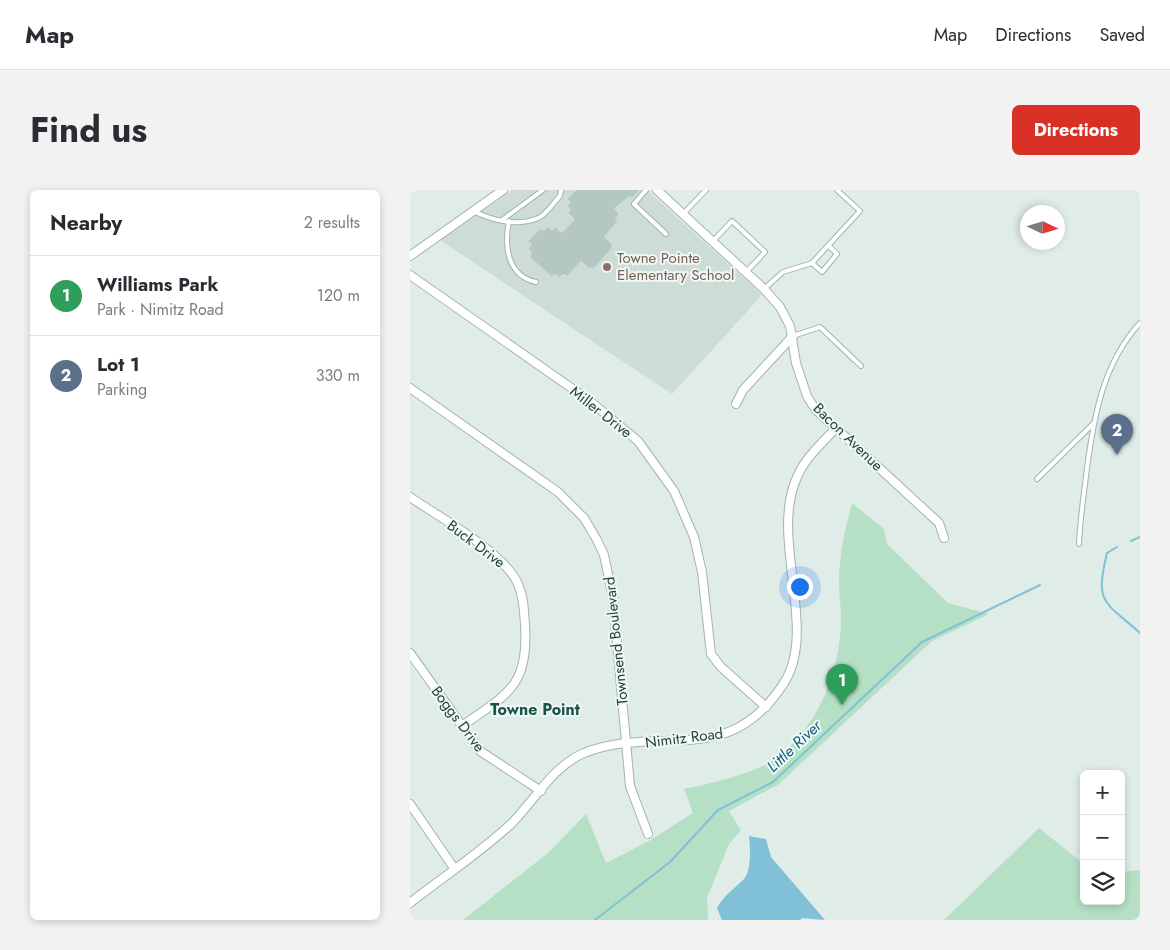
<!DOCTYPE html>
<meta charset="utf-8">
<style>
:root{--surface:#fff;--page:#f2f2f3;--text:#2b2b33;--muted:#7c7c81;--line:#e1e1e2;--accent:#d93025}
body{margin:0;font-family:Jost,sans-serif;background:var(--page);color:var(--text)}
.controls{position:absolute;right:15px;bottom:15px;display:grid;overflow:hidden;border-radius:8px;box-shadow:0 2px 8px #0003}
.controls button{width:45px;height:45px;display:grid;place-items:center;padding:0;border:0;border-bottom:1px solid var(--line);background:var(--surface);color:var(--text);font:25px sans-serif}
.compass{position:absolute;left:610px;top:15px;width:45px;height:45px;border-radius:50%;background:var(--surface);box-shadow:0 2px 8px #0003;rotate:94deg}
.you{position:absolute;left:389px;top:396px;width:18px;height:18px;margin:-12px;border:4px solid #fff;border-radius:50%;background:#1a73e8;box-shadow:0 0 0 8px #1a73e833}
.badge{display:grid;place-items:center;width:32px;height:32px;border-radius:50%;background:var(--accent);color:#fff;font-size:16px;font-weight:700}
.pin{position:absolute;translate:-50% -41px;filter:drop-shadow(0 1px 2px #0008)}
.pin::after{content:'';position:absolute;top:26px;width:18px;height:15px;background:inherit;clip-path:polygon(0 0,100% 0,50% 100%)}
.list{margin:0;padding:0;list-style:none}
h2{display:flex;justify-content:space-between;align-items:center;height:65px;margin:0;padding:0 20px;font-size:21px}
h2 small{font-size:16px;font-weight:400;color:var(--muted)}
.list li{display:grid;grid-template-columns:32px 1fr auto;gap:15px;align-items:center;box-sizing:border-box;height:80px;padding:0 20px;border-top:1px solid var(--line)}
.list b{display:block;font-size:19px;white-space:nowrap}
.list p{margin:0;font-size:16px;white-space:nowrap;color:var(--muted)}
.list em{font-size:16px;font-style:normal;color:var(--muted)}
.icon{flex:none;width:28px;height:28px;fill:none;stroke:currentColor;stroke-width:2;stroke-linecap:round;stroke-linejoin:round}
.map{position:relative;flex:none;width:730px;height:730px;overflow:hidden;border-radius:8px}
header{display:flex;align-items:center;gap:30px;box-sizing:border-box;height:70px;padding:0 25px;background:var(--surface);border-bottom:1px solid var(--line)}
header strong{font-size:24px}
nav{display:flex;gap:28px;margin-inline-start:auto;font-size:18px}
.intro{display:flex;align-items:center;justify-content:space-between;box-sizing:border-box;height:120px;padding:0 30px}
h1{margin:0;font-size:35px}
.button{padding:12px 22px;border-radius:8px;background:var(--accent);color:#fff;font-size:18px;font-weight:700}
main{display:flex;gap:30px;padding:0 30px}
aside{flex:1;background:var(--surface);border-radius:8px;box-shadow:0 2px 8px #0003}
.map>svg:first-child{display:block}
.built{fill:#cddcd7}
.green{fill:#b5e0c5}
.water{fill:#80c1d8}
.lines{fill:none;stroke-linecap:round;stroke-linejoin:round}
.stream{stroke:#80c1d8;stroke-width:2}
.building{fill:#b4c7c1;stroke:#b1c6c0}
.service-casing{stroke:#a1b4b0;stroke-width:6}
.minor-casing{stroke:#a1b4b0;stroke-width:10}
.service{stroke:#fff;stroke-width:4}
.minor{stroke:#fff;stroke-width:8}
.education-dot{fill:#8d6e63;stroke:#f0f8f5;stroke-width:2}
.labels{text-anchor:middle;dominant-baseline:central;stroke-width:4;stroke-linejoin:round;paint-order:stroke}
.education-label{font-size:15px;fill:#785e54;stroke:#f0f8f5;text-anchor:start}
.street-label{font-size:15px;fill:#1e3e39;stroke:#f0f8f5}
.neighbourhood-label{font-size:16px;font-weight:bold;fill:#18524b;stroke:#f0f8f5}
.water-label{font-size:16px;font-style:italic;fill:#116281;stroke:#f0f8f5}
</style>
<header>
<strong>Map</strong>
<nav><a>Map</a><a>Directions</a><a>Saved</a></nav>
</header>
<div class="intro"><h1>Find us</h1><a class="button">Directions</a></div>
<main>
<aside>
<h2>Nearby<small>2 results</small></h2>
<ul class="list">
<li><span class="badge" style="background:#2e9e5b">1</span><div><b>Williams Park</b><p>Park · Nimitz Road</p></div><em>120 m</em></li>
<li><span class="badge" style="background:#5c6f8a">2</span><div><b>Lot 1</b><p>Parking</p></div><em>330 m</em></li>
</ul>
</aside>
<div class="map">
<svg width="730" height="730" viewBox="0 0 730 730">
<rect width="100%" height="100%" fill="#dfece8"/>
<!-- built -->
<path class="built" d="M102 0H237L352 105 262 204 30 50Z"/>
<!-- green -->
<g class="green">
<path d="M442 313 474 339 477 354 538 413 579 424 522 451 369 594 319 621 331 640 319 654 297 708 298 730H53L138 663 176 624 196 673 239 651 283 623 274 599C301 594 350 582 371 565 410 532 430 480 431 430 431 417 429 404 429 392 429 365 435 339 442 313Z"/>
<path d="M629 638 674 674V711H711V682L730 680V730H534Z"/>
</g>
<!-- water -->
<path class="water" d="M339 646 356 649 361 667 415 730 392 728 390 730H312L307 718C314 705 324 699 334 689 342 679 340 658 339 646Z"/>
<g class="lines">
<!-- stream -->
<g class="stream">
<path d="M721 351 730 347"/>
<path d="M707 357 697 363C685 414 693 410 730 443"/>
<path d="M185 730 260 672 308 620 363 592 512 452 630 395"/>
</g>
</g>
<!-- building -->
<path class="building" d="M167 0H228L222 7 219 5 203 19 208 24 204 28 207 31 193 47 201 54V58L184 77H178L171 70 157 85 153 83 149 87 145 83 142 86 121 67 123 62 119 59 123 54 119 51 131 39 134 42 138 37 142 41 145 38 152 44 166 29 159 23 162 20 158 16 162 12 158 9Z"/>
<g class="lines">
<defs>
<g id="service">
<path d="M236 0 224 14 256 44"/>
<path d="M63 21C81 30 108 37 128 28 136 25 144 12 150 6L151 0"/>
<path d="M273 24 296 0"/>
<path d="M92 30 133 0"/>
<path d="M99 31C94 55 97 86 126 92"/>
<path d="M303 51 322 31 355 62 336 82"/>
<path d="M402 73 412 82 427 64 419 56"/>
<path d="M354 99 373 82 402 73 450 21 427 0"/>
<path d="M383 146 410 137 451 176"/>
<path d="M627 289 684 233"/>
<path d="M669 354C670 329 674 304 677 278 684 226 693 173 730 133"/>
</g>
<g id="minor">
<path d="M247 0 354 99 370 117 380 136 386 173 397 206 405 219 529 333 534 348"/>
<path d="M0 66 93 0"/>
<path d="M0 85 180 211 228 251 264 301 284 347 292 382 301 464 311 477 356 517"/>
<path d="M0 198 148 302 174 328 187 350 194 365 203 408 220 596 238 644"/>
<path d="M326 214 333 200 383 146"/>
<path d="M0 307C29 327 95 363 108 394 114 407 114 422 115 435 119 497 97 504 52 536"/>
<path d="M0 463 70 561 131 601"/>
<path d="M0 614 44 678"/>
<path d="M0 713C33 687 70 663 101 634 124 611 143 576 174 563 252 533 317 581 374 493 409 438 358 346 388 285 396 267 412 253 426 238"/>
</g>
</defs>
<!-- service casing -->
<use href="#service" class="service-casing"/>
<!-- minor casing -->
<use href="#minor" class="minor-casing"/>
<!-- service -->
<use href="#service" class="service"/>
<!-- minor -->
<use href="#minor" class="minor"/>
</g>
<!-- markers -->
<circle class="education-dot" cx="197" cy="77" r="5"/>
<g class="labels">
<!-- education labels -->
<g class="education-label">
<text x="207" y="68">Towne Pointe<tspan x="207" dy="17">Elementary School</tspan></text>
</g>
<!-- street labels -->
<g class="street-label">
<text transform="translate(191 222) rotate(38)">Miller Drive</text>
<text transform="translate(438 247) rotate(44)">Bacon Avenue</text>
<text transform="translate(66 354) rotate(37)">Buck Drive</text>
<text transform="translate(206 451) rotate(-96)">Townsend Boulevard</text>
<text transform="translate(48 529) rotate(53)">Boggs Drive</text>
<text transform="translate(274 548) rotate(-7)">Nimitz Road</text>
</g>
<!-- neighbourhood labels -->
<g class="neighbourhood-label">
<text x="125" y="519">Towne Point</text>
</g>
<!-- water labels -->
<g class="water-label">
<text transform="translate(384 556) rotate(-43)">Little River</text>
</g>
</g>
</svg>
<div class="controls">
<button>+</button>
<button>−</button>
<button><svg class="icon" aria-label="layers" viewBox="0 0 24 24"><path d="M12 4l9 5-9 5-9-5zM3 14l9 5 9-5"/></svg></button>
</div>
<svg class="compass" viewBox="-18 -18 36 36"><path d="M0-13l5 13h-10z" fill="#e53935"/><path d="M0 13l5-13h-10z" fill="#7c7c81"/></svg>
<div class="you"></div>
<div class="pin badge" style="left:432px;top:515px;background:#2e9e5b">1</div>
<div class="pin badge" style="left:707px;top:265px;background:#5c6f8a">2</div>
</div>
</main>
